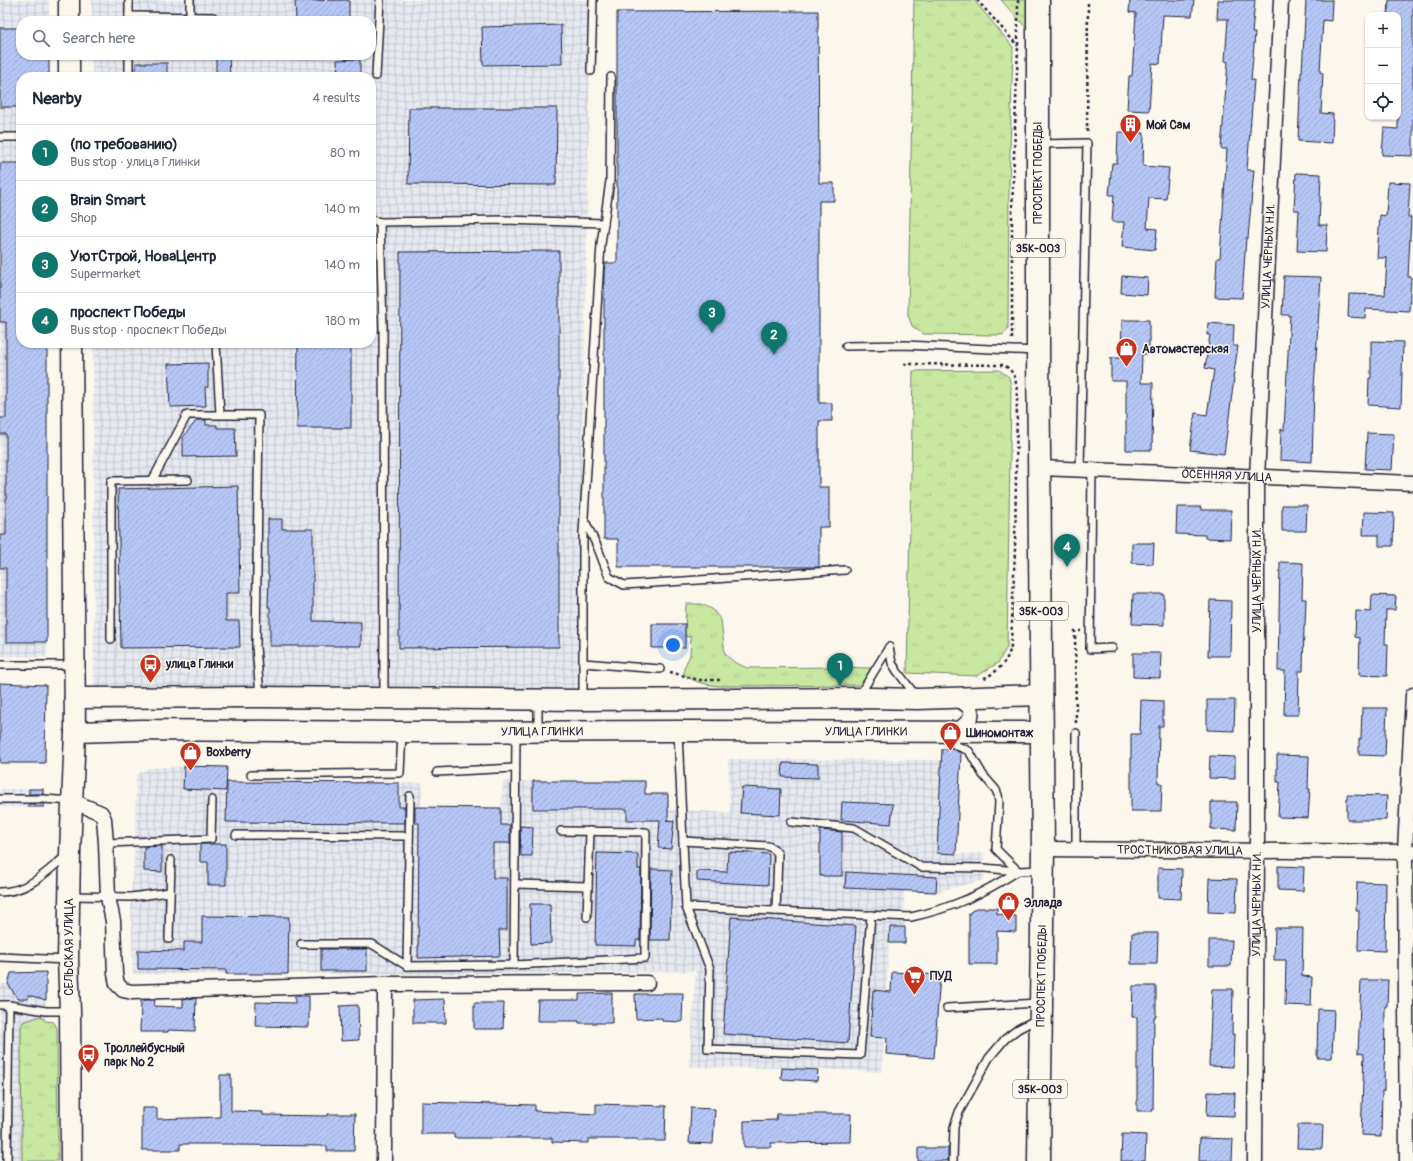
<!DOCTYPE html>
<meta charset="utf-8">
<style>
:root{--surface:#fff;--page:#f2f2f3;--text:#1f2937;--muted:#747a83;--line:#e0e1e3;--accent:#0f766e}
body{margin:0;font-family:Pangolin,sans-serif;background:var(--page);color:var(--text)}
.controls{position:absolute;right:12px;top:12px;display:grid;overflow:hidden;border-radius:8px;box-shadow:0 1px 3px #0004}
.controls button{width:36px;height:36px;display:grid;place-items:center;padding:0;border:0;border-bottom:1px solid var(--line);background:var(--surface);color:var(--text);font:20px sans-serif}
.you{position:absolute;left:673px;top:645px;width:14px;height:14px;margin:-10px;border:3px solid #fff;border-radius:50%;background:#1a73e8;box-shadow:0 0 0 6px #1a73e833}
.badge{display:grid;place-items:center;width:26px;height:26px;border-radius:50%;background:var(--accent);color:#fff;font-size:13px;font-weight:700}
.pin{position:absolute;translate:-50% -33px;filter:drop-shadow(0 1px 2px #0008)}
.pin::after{content:'';position:absolute;top:21px;width:14px;height:12px;background:inherit;clip-path:polygon(0 0,100% 0,50% 100%)}
.list{margin:0;padding:0;list-style:none}
h2{display:flex;justify-content:space-between;align-items:center;height:52px;margin:0;padding:0 16px;font-size:17px}
h2 small{font-size:13px;font-weight:400;color:var(--muted)}
.list li{display:grid;grid-template-columns:26px 1fr auto;gap:12px;align-items:center;box-sizing:border-box;height:56px;padding:0 16px;border-top:1px solid var(--line)}
.list b{display:block;font-size:15px;white-space:nowrap}
.list p{margin:0;font-size:13px;white-space:nowrap;color:var(--muted)}
.list em{font-size:13px;font-style:normal;color:var(--muted)}
.icon{flex:none;width:22px;height:22px;fill:none;stroke:currentColor;stroke-width:2;stroke-linecap:round;stroke-linejoin:round}
.map{position:relative;flex:none;width:1413px;height:1161px;overflow:hidden}
.search{position:absolute;background:var(--surface);box-shadow:0 1px 3px #0004;left:16px;top:16px;width:360px;height:44px;display:flex;align-items:center;gap:10px;box-sizing:border-box;padding:0 14px;border-radius:16px;color:var(--muted);font-size:15px}
.panel{position:absolute;background:var(--surface);box-shadow:0 1px 3px #0004;left:16px;top:72px;width:360px;height:276px;border-radius:16px}
.map>svg:first-child{display:block}
.industrial{fill:url(#industrial-grid)}
.grass{fill:url(#grass-tufts);stroke:#75856e}
.building{fill:url(#building-hatch);stroke:#22223b}
.lines{fill:none;stroke-linecap:round;stroke-linejoin:round}
.service-casing{stroke:#22223b;stroke-width:10}
.minor-casing{stroke:#22223b;stroke-width:17}
.secondary-casing{stroke:#22223b;stroke-width:23}
.primary-casing{stroke:#22223b;stroke-width:25}
.path{stroke:#22223b;stroke-width:2.5;stroke-dasharray:3 3;stroke-linecap:butt}
.service{stroke:#fbf7ec;stroke-width:7}
.minor{stroke:#fbf7ec;stroke-width:14}
.secondary{stroke:#fbf7ec;stroke-width:20}
.primary{stroke:#fbf7ec;stroke-width:22}
.labels{text-anchor:middle;dominant-baseline:central;stroke-width:3;stroke-linejoin:round;paint-order:stroke}
.shield{fill:#fbf7ec;stroke:#636270;stroke-width:1}
.shield-label{font-size:11px;font-weight:bold;fill:#22223b}
.poi-label{font-size:12px;font-weight:bold;fill:#22223b;stroke:#fbf7ec;text-anchor:start}
.street-label{font-size:12px;fill:#22223b;stroke:#fbf7ec}
</style>
<div class="map">
<svg width="1413" height="1161" viewBox="0 0 1413 1161">
<defs>
<pattern id="industrial-grid" width="8" height="8" patternUnits="userSpaceOnUse"><rect width="8" height="8" fill="#e6e9ef"/><path d="M0 4h8M4 0v8" fill="none" stroke="#c5c8ce"/></pattern>
<pattern id="grass-tufts" width="24" height="20" patternUnits="userSpaceOnUse"><rect width="24" height="20" fill="#c8e8a1"/><path d="M3 7l-1-3M5 7V3M7 7l1-3M15 17l-1-3M17 17v-4M19 17l1-3" fill="none" stroke="#acc78c"/></pattern>
<pattern id="building-hatch" width="6" height="6" patternUnits="userSpaceOnUse"><rect width="6" height="6" fill="#b6c7f7"/><path d="M-1 1l2-2M0 6l6-6M5 7l2-2" fill="none" stroke="#9cabd5"/></pattern>
</defs>
<rect width="100%" height="100%" fill="#fbf7ec"/>
<filter id="ink" filterUnits="userSpaceOnUse"><feTurbulence type="fractalNoise" baseFrequency=".025" numOctaves="2"/><feDisplacementMap in="SourceGraphic" scale="8" xChannelSelector="R" yChannelSelector="G"/><feConvolveMatrix kernelMatrix="1 2 1 2 8 2 1 2 1" color-interpolation-filters="sRGB"/></filter>
<g filter="url(#ink)">
<!-- industrial -->
<g class="industrial">
<path d="M0 0H49V21H21V55H49V77H21V343H47V657L0 656Z"/>
<path d="M92 0H591L578 694 94 691 93 343H371V77H92V55H371V21H92Z"/>
<path d="M728 759 941 760 937 853 956 854 984 853V880L936 892 904 891 905 927 889 943 882 1072 795 1068 689 1067 696 971 443 974H133L131 897 135 844 136 775 149 768 184 766 227 767V782L423 783 420 807 501 808 503 781H645V794H668L669 809 730 813Z"/>
<path d="M0 789H43L44 807H0Z"/>
<path d="M46 972V1000L45 1021 46 1161H0V984H8L11 973Z"/>
</g>
<!-- grass -->
<g class="grass">
<path d="M914 0H974L1013 47 1009 184 1008 329 1004 334 1000 335 923 334 912 326 908 315Z"/>
<path d="M1001 0H1029V31Z"/>
<path d="M999 370 1009 377 1011 387 1007 647 998 663 977 676 907 673 913 371Z"/>
<path d="M686 604H701L712 609 721 620 725 654 734 662 747 668 837 667 870 668V673L861 685 721 686C708 685 694 683 684 674V668L690 655 691 637H685Z"/>
<path d="M41 1016 45 1021 54 1022 57 1028 58 1161H22L21 1028 23 1022Z"/>
</g>
<!-- building -->
<g class="building">
<path d="M349 0V21H296L295 1Z"/>
<path d="M1130 0H1194L1192 16 1163 15 1160 64 1152 63 1149 111 1127 110 1129 76H1132L1136 13 1129 12Z"/>
<path d="M1218 0H1255L1252 33H1255L1251 80H1254L1247 170H1254L1248 238H1246L1242 298 1215 297 1217 258H1220L1227 149H1221L1228 62 1225 61 1228 19H1217Z"/>
<path d="M1306 0H1332L1331 21 1323 20 1320 72 1323 73 1321 113 1333 114 1332 143 1298 141 1301 72H1302Z"/>
<path d="M1389 0H1413V156L1382 155 1384 128 1398 129V15H1388Z"/>
<path d="M818 11 819 183H834V201H819V403H832V421H819V487H829V527H819V567H618V539H604V271L605 263H617V12Z"/>
<path d="M561 25 562 64 483 65 482 27Z"/>
<path d="M0 28H21V55H49V77H21V107H0Z"/>
<path d="M216 55H229L230 77H216Z"/>
<path d="M360 59V74L338 75 337 60Z"/>
<rect x="136" y="63" width="31" height="14"/>
<path d="M409 108H557L556 185 408 184Z"/>
<path d="M1118 132 1144 133 1143 166 1169 168 1166 199 1149 198 1147 228 1157 229 1155 250 1122 247 1124 222H1112L1114 195H1109L1112 163H1117Z"/>
<path d="M0 163H21V343H47V642H6V568H0V535H6V434H0V418H6V322H0Z"/>
<path d="M1296 173 1321 174 1319 225H1327L1326 252 1297 251 1299 210H1294Z"/>
<path d="M1388 182 1410 183 1408 217H1411L1408 277H1411L1409 311 1366 309 1365 318 1348 317 1349 294 1385 295 1387 258H1377L1380 215 1386 216Z"/>
<path d="M559 251V647L399 648 400 252Z"/>
<path d="M1122 276 1148 278 1147 295 1121 293Z"/>
<path d="M1284 276 1321 277 1314 388 1312 462 1280 460 1281 429 1284 430 1290 315H1282Z"/>
<path d="M1122 320H1149V354H1142L1141 383H1153L1152 450H1126V381H1111V358H1121Z"/>
<path d="M1208 323 1234 325 1233 346H1238L1233 379H1234L1224 454 1190 450 1195 413 1207 415 1214 370 1205 368 1210 335H1207Z"/>
<path d="M1371 341 1403 342 1401 407 1368 405 1369 378H1371Z"/>
<path d="M298 343H351V428H297Z"/>
<path d="M208 363V387H205L206 406 170 407 168 364Z"/>
<path d="M197 420H206V425H217V428H235L236 456 183 457V437Z"/>
<path d="M1367 433 1394 434 1392 470 1365 469Z"/>
<path d="M238 486 240 593H226V621H239L240 647 121 648 118 489Z"/>
<path d="M1282 505H1307L1306 531H1282Z"/>
<path d="M1177 507H1201V510H1231L1230 539 1205 538V535L1176 534Z"/>
<path d="M1364 512 1394 513 1393 546H1379V535H1363Z"/>
<path d="M268 519H282V529H313V621L361 622V646H270V607H268L269 575H268Z"/>
<path d="M1132 543H1154L1153 564 1132 563Z"/>
<path d="M1280 562 1303 563 1302 599H1306L1305 626H1304L1303 671H1299L1298 715H1284L1285 671H1278Z"/>
<path d="M1133 594H1164V625L1132 624Z"/>
<path d="M1372 595 1396 596 1395 610H1386L1385 644H1388L1387 676 1359 675 1360 638 1355 637 1356 611 1371 612Z"/>
<path d="M1210 600 1231 601 1230 656H1208Z"/>
<rect x="652" y="624" width="33" height="24"/>
<path d="M1133 653H1161L1160 678 1133 677Z"/>
<path d="M0 683 46 685 45 763H0Z"/>
<path d="M1141 700 1163 701V726H1159L1158 783H1162L1161 811H1131V734H1140Z"/>
<path d="M1207 700H1235L1234 731 1207 730Z"/>
<path d="M1362 708H1387L1385 756 1359 755V739H1361Z"/>
<path d="M942 749H952L961 753 956 854 937 853Z"/>
<path d="M1277 755 1309 756 1308 789H1310L1308 818 1278 817 1280 782H1277Z"/>
<path d="M1210 756 1235 757V779L1209 778Z"/>
<path d="M783 763 818 764V778L782 777Z"/>
<path d="M184 766 227 767 226 791 183 789Z"/>
<path d="M533 781H645V794H668V820H666L674 821 671 849 658 848 660 820H627V809H533Z"/>
<path d="M227 782 399 783V807H405V823L226 822Z"/>
<path d="M742 787 781 789 780 815 740 813Z"/>
<rect x="29" y="789" width="14" height="5"/>
<path d="M1347 795 1387 796 1386 820H1347Z"/>
<path d="M842 802 893 804 891 824 841 820Z"/>
<path d="M1211 802H1237L1236 830 1211 829Z"/>
<rect x="29" y="804" width="15" height="3"/>
<path d="M415 807 501 808V825H510V843H493V878H507V930H499L500 956 418 958 419 823H415Z"/>
<path d="M520 826 533 827 532 856H521Z"/>
<path d="M820 830 842 832V876H820Z"/>
<path d="M200 844H226V885H208V862H200Z"/>
<path d="M162 846V872L144 871V847Z"/>
<path d="M728 852 769 854 768 885 697 881V871L727 872Z"/>
<path d="M597 853 638 854V869H641L640 940H636V946L595 945Z"/>
<path d="M1278 866 1304 867 1303 891 1278 890Z"/>
<path d="M1158 868 1182 869 1181 899 1158 898Z"/>
<path d="M651 869 672 870 670 940H650Z"/>
<path d="M846 872 937 877 936 892 845 888Z"/>
<path d="M1209 878 1237 879 1236 913 1208 912Z"/>
<path d="M1357 882 1386 883 1385 951 1358 950 1359 911H1356Z"/>
<path d="M530 904H550L551 943 531 944Z"/>
<path d="M976 908H997V914L1016 916V932L997 931V964H969V913Z"/>
<path d="M202 916 289 917 288 974H226V970L138 969V950L184 951V942H202Z"/>
<path d="M731 917 856 926 848 1043 723 1034Z"/>
<path d="M890 927H905V943H889Z"/>
<path d="M1275 928H1303L1302 976 1312 977 1311 1006 1285 1005 1286 960H1274Z"/>
<path d="M1132 933H1158L1157 964H1131Z"/>
<path d="M1209 940H1232L1231 966H1209Z"/>
<rect x="321" y="949" width="46" height="22"/>
<path d="M46 972V1000L28 995V999H18L8 984 11 973Z"/>
<path d="M892 972 940 975 934 1058 886 1054 887 1038 870 1037 873 990 891 992Z"/>
<path d="M1361 980H1388L1387 1006H1385L1384 1091H1382L1381 1136 1361 1135 1364 1054 1358 1053Z"/>
<path d="M1133 986H1156V1017H1154L1153 1111H1137V1017H1132Z"/>
<path d="M1212 989H1233L1232 1034H1234L1233 1067 1209 1066Z"/>
<path d="M612 993V1023H579V1021H537L538 1000H579V994Z"/>
<path d="M663 993H683L682 1022 662 1021V1018L636 1019 635 994H663Z"/>
<path d="M295 996H309V1027L255 1026 256 1002 295 1003Z"/>
<path d="M196 998 195 1031 168 1030V1032H140L141 1000H155L154 1006 183 1007V999Z"/>
<path d="M445 999 446 1023H413V1000Z"/>
<path d="M474 1003H504L503 1029H474Z"/>
<path d="M358 1005 359 1040 341 1041 340 1006Z"/>
<path d="M1318 1009 1334 1010 1332 1058H1317Z"/>
<path d="M782 1068 818 1070 817 1081 781 1079Z"/>
<path d="M220 1075H231V1111L263 1112V1115L328 1116V1114H355L354 1151H327V1146L234 1145V1144H180V1150H142V1108H157V1119L220 1117Z"/>
<path d="M1208 1092 1235 1093 1234 1116 1207 1115Z"/>
<path d="M421 1102 535 1105V1111L596 1114V1104L666 1106 665 1141H637V1139H588V1143L552 1142V1138H454V1134H421Z"/>
<path d="M691 1108 715 1109 713 1144 689 1143Z"/>
<path d="M777 1114H851L850 1142 771 1143V1147H744V1121L776 1120Z"/>
<path d="M1298 1125H1323L1322 1149 1297 1148Z"/>
<path d="M1122 1134 1146 1135 1145 1161H1121Z"/>
<path d="M1200 1138 1233 1139 1232 1161H1199Z"/>
<rect x="918" y="1148" width="30" height="13"/>
</g>
<g class="lines">
<defs>
<g id="service">
<path d="M129 16 213 17"/>
<path d="M190 17V0"/>
<path d="M129 20V0"/>
<path d="M591 71 593 0"/>
<path d="M129 76V55"/>
<path d="M376 76 380 0"/>
<path d="M0 137H21"/>
<path d="M1040 144 1087 143 1080 470"/>
<path d="M371 220 380 222 504 220 604 223"/>
<path d="M380 222 383 327 384 698"/>
<path d="M216 343 220 414"/>
<path d="M846 346 905 345 1036 351"/>
<path d="M1092 470 1090 649 1112 648"/>
<path d="M152 481 187 415H259L256 647 260 696"/>
<path d="M585 521 597 546 609 577 624 585 845 570"/>
<path d="M111 639V481L188 480"/>
<path d="M889 647 892 663 897 671 916 696"/>
<path d="M583 663 660 669"/>
<path d="M0 665H72"/>
<path d="M859 696 889 647"/>
<path d="M583 698V533L601 244 610 181 611 77"/>
<path d="M538 731V701"/>
<path d="M678 733 686 907 710 969 708 1049 860 1055 871 915"/>
<path d="M956 733 955 745 969 751 983 775 996 790 998 795 999 802 996 849 1018 871"/>
<path d="M437 772 515 768"/>
<path d="M251 775 400 773 402 733"/>
<path d="M0 799H43L72 801"/>
<path d="M791 822 854 828 921 867 984 868 1018 871 1041 870"/>
<path d="M236 835 409 836"/>
<path d="M683 841 768 846 774 849 778 854 776 911"/>
<path d="M106 843 211 839 212 800"/>
<path d="M1076 849V733"/>
<path d="M515 884 588 886"/>
<path d="M0 892C28 892 46 872 66 856"/>
<path d="M71 896 131 897 170 892"/>
<path d="M686 907 911 917C953 908 982 894 1018 871"/>
<path d="M587 917 590 831"/>
<path d="M169 939 171 860"/>
<path d="M301 944H372L407 966 514 965 645 958 646 832 561 831"/>
<path d="M0 957 68 960"/>
<path d="M514 965 516 733"/>
<path d="M407 966 410 796"/>
<path d="M0 1005H9L46 1011H68"/>
<path d="M947 1008 1039 1003"/>
<path d="M7 1161 9 1005"/>
<path d="M953 1161 954 1127 959 1112 989 1058 1005 1039 1018 1029 1037 1019"/>
</g>
<g id="minor">
<path id="s1" d="M1040 468 1413 483"/>
<path d="M956 698C979 711 974 718 956 732"/>
<path d="M72 801 101 813 104 819 106 843 108 897 113 921 115 974 117 984 123 990 132 992 385 984 647 983"/>
<path id="s2" d="M1043 849 1413 852"/>
<path d="M384 1161 385 984"/>
<path id="s3" d="M1255 1161 1257 850V477L1281 0"/>
<path d="M1407 1161 1405 851 1413 695"/>
</g>
<g id="secondary">
<path d="M69 0V21"/>
<path d="M69 55V77"/>
<path d="M75 698 260 697 583 700 873 698 918 699 1042 695"/>
<path id="s4" d="M75 732 142 730 402 732 677 731 1042 732"/>
<path d="M71 1161 70 1011 68 960 70 853 75 732 72 343"/>
</g>
<path id="primary" d="M1038 0V352L1043 849 1039 1161"/>
</defs>
<!-- service casing -->
<use href="#service" class="service-casing"/>
<!-- minor casing -->
<use href="#minor" class="minor-casing"/>
<!-- secondary casing -->
<use href="#secondary" class="secondary-casing"/>
<!-- primary casing -->
<use href="#primary" class="primary-casing"/>
<!-- path -->
<g class="path">
<path d="M977 0 1018 46"/>
<path d="M1087 132 1088 0"/>
<path d="M1012 339V211L1018 46V0"/>
<path d="M904 364 1003 365C1017 371 1017 387 1017 400L1015 549 1011 645C1009 661 997 673 982 679"/>
<path d="M670 672 699 680H720"/>
<path d="M1076 723 1075 631H1081"/>
</g>
<!-- service -->
<use href="#service" class="service"/>
<!-- minor -->
<use href="#minor" class="minor"/>
<!-- secondary -->
<use href="#secondary" class="secondary"/>
<!-- primary -->
<use href="#primary" class="primary"/>
</g>
</g>
<!-- icons -->
<defs>
<symbol id="building-pin" viewBox="-11 -11 22 30"><path d="M0 17L-7.5 6A9.5 9.5 0 1 1 7.5 6Z" fill="#c8321e" stroke="#fbf7ec"/><path d="M-4-6H4V6H1V3H-1V6H-4ZM-2.5-4.3h1.7v1.8h-1.7ZM.8-4.3h1.7v1.8H.8ZM-2.5-1h1.7V.8h-1.7ZM.8-1h1.7V.8H.8Z" fill="#fff"/></symbol>
<symbol id="shop-pin" viewBox="-11 -11 22 30"><path d="M0 17L-7.5 6A9.5 9.5 0 1 1 7.5 6Z" fill="#c8321e" stroke="#fbf7ec"/><path d="M-5-2.5h2.3a2.7 3.5 0 0 1 5.4 0H5L5.5 6h-11ZM-1.5-2.5h3a1.5 2.3 0 0 0-3 0Z" fill="#fff"/></symbol>
<symbol id="bus-pin" viewBox="-11 -11 22 30"><path d="M0 17L-7.5 6A9.5 9.5 0 1 1 7.5 6Z" fill="#c8321e" stroke="#fbf7ec"/><path d="M-5-6H5V4H4V6H2V4H-2V6H-4V4H-5ZM-3.5-4V0h7V-4ZM-3.5 1.2v1.5H-2V1.2ZM2 1.2v1.5H3.5V1.2Z" fill="#fff"/></symbol>
<symbol id="supermarket-pin" viewBox="-11 -11 22 30"><path d="M0 17L-7.5 6A9.5 9.5 0 1 1 7.5 6Z" fill="#c8321e" stroke="#fbf7ec"/><path d="M-6-5.5h2.5l.6 2H6L4.5 2H-2.5L-4.4-4H-6ZM-1.5 3.2a1.3 1.3 0 1 0 .1 0ZM3 3.2a1.3 1.3 0 1 0 .1 0Z" fill="#fff"/></symbol>
</defs>
<g fill-rule="evenodd">
<use href="#building-pin" x="1118" y="112" width="25" height="34"/>
<use href="#shop-pin" x="1114" y="336" width="25" height="34"/>
<use href="#bus-pin" x="138" y="652" width="25" height="34"/>
<use href="#shop-pin" x="938" y="720" width="25" height="34"/>
<use href="#shop-pin" x="178" y="740" width="25" height="34"/>
<use href="#shop-pin" x="996" y="890" width="25" height="34"/>
<use href="#supermarket-pin" x="902" y="964" width="25" height="34"/>
<use href="#bus-pin" x="76" y="1042" width="25" height="34"/>
</g>
<g class="labels">
<!-- shield labels -->
<g class="shield">
<rect x="1011" y="239" width="54" height="18" rx="3"/>
<rect x="1014" y="602" width="54" height="18" rx="3"/>
<rect x="1013" y="1080" width="54" height="18" rx="3"/>
</g>
<g class="shield-label">
<text x="1038" y="248">35К-003</text>
<text x="1041" y="611">35К-003</text>
<text x="1040" y="1089">35К-003</text>
</g>
<!-- poi labels -->
<g class="poi-label">
<text x="1146" y="125">Мой Сам</text>
<text x="1142" y="349">Автомастерская</text>
<text x="166" y="664">улица Глинки</text>
<text x="966" y="733">Шиномонтаж</text>
<text x="206" y="752">Boxberry</text>
<text x="1024" y="903">Эллада</text>
<text x="930" y="976">ПУД</text>
<text x="104" y="1048">Троллейбусный<tspan x="104" dy="14">парк № 2</tspan></text>
</g>
<!-- street labels -->
<g class="street-label">
<text transform="translate(1038 173) rotate(-90)">ПРОСПЕКТ ПОБЕДЫ</text>
<text stroke="none"><textPath href="#s3" startOffset="905">УЛИЦА ЧЕРНЫХ Н.И.</textPath></text>
<text stroke="none"><textPath href="#s1" startOffset="187">ОСЕННЯЯ УЛИЦА</textPath></text>
<text transform="translate(1257 580) rotate(-90)">УЛИЦА ЧЕРНЫХ Н.И.</text>
<text stroke="none"><textPath href="#s4" startOffset="467">УЛИЦА ГЛИНКИ</textPath></text>
<text stroke="none"><textPath href="#s4" startOffset="791">УЛИЦА ГЛИНКИ</textPath></text>
<text stroke="none"><textPath href="#s2" startOffset="137">ТРОСТНИКОВАЯ УЛИЦА</textPath></text>
<text stroke="none"><textPath href="#s3" startOffset="257">УЛИЦА ЧЕРНЫХ Н.И.</textPath></text>
<text transform="translate(69 947) rotate(-90)">СЕЛЬСКАЯ УЛИЦА</text>
<text transform="translate(1042 976) rotate(-89)">ПРОСПЕКТ ПОБЕДЫ</text>
</g>
</g>
</svg>
<div class="controls">
<button>+</button>
<button>−</button>
<button><svg class="icon" aria-label="locate" viewBox="0 0 24 24"><circle cx="12" cy="12" r="6"/><path d="M12 2v4M12 18v4M2 12h4M18 12h4"/></svg></button>
</div>
<div class="you"></div>
<div class="pin badge" style="left:840px;top:686px">1</div>
<div class="pin badge" style="left:774px;top:355px">2</div>
<div class="pin badge" style="left:712px;top:333px">3</div>
<div class="pin badge" style="left:1067px;top:567px">4</div>
<div class="search"><svg class="icon" aria-label="search" viewBox="0 0 24 24"><circle cx="10" cy="10" r="6"/><path d="M15 15l6 6"/></svg>Search here</div>
<section class="panel">
<h2>Nearby<small>4 results</small></h2>
<ul class="list">
<li><span class="badge">1</span><div><b>(по требованию)</b><p>Bus stop · улица Глинки</p></div><em>80 m</em></li>
<li><span class="badge">2</span><div><b>Brain Smart</b><p>Shop</p></div><em>140 m</em></li>
<li><span class="badge">3</span><div><b>УютСтрой, НоваЦентр</b><p>Supermarket</p></div><em>140 m</em></li>
<li><span class="badge">4</span><div><b>проспект Победы</b><p>Bus stop · проспект Победы</p></div><em>180 m</em></li>
</ul>
</section>
</div>
